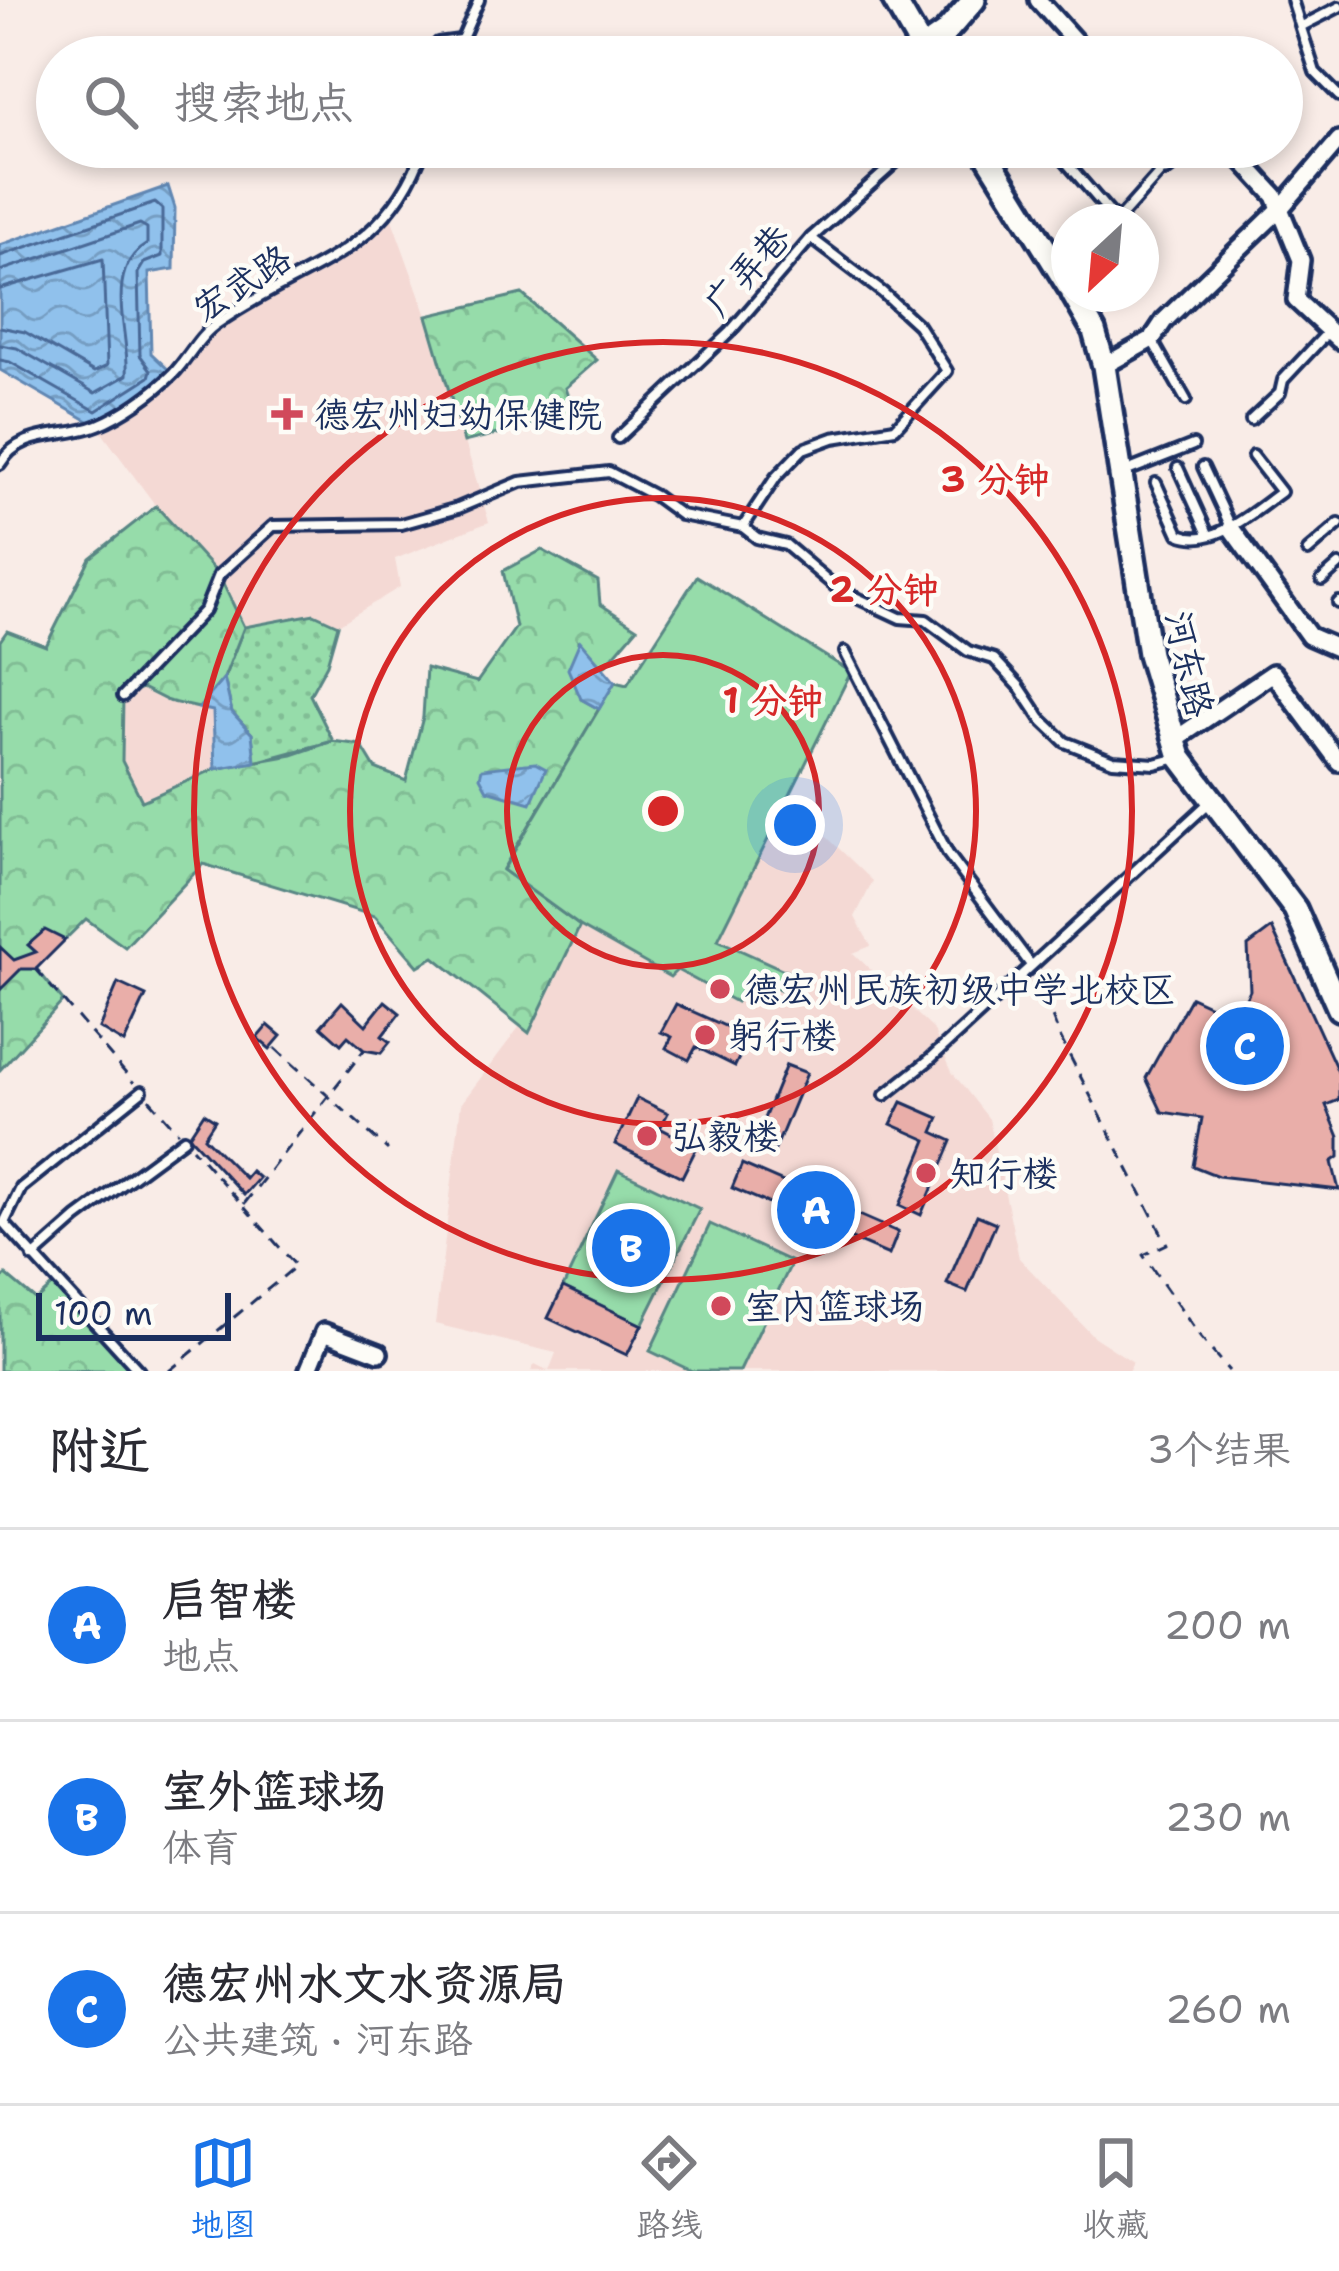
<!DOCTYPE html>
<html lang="zh">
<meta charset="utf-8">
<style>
:root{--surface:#fff;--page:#f2f2f3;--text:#2b2b33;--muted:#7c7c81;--line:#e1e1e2;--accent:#1a73e8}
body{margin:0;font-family:"Shantell Sans","LXGW WenKai TC",sans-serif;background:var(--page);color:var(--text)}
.compass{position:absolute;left:1051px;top:204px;width:108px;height:108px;border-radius:50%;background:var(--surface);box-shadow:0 6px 18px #0003;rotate:206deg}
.scale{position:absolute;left:36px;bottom:30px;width:195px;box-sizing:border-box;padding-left:12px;border:6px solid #1b2f5e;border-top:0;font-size:33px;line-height:42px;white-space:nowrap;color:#1b2f5e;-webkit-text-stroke:9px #fdfcf7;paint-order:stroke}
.you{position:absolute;left:795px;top:825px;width:42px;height:42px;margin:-30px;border:9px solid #fff;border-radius:50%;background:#1a73e8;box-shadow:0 0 0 18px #1a73e833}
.badge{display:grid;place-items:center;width:78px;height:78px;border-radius:50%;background:var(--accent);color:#fff;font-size:39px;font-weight:700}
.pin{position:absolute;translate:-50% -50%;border:6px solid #fff;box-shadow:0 3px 12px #0006}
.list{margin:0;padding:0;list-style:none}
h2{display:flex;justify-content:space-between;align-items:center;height:156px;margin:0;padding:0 48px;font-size:51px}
h2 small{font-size:39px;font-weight:400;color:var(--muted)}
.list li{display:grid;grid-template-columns:78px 1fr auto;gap:36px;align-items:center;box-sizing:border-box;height:192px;padding:0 48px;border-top:3px solid var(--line)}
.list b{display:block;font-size:45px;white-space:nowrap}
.list p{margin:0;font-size:39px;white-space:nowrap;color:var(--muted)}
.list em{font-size:39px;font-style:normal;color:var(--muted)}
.icon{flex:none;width:66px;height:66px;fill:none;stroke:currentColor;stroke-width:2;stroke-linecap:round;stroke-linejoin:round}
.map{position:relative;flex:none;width:1339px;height:1371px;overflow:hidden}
.search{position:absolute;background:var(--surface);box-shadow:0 6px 18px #0003;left:36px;right:36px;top:36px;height:132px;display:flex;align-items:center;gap:30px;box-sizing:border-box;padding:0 42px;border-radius:66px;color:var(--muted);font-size:45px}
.sheet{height:732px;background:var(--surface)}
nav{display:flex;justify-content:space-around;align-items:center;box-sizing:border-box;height:168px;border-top:3px solid var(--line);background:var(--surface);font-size:33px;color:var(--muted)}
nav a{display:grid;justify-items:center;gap:6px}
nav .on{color:var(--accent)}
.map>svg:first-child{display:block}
.built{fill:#f4d9d4}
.grass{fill:url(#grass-dots);stroke:#588684;stroke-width:3}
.forest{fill:url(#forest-crowns);stroke:#588684;stroke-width:3}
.garden{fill:#96dcaa;stroke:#588684;stroke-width:3}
.water{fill:url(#water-waves);stroke:#6187b3;stroke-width:3}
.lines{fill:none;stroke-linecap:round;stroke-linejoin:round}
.shore{stroke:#4a6997;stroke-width:3}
.building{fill:#e9aea9;stroke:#1b2f5e;stroke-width:3}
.lane-casing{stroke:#1b2f5e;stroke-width:16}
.street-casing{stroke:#1b2f5e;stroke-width:24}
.secondary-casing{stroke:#1b2f5e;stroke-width:30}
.path{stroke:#1b2f5e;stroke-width:3;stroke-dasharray:12 9;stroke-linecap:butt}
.lane{stroke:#fdfcf7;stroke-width:8}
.street{stroke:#fdfcf7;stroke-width:15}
.secondary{stroke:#fdfcf7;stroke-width:21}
.ring{fill:none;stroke:#d62828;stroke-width:6}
.poi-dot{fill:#d1495b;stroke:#fdfcf7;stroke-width:4.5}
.labels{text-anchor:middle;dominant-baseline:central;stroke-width:9;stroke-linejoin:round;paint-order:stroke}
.street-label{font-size:36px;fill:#1b2f5e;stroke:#fdfcf7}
.poi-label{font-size:36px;fill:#1b2f5e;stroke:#fdfcf7;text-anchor:start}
.centre{fill:#d62828;stroke:#fdfcf7;stroke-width:6}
.ring-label{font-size:36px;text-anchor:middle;font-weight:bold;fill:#d62828;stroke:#fdfcf7;stroke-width:9;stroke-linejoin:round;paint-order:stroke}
</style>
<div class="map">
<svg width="1339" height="1371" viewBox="0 0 1339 1371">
<defs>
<pattern id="grass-dots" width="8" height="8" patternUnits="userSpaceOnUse" patternTransform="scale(3)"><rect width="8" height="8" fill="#96dcaa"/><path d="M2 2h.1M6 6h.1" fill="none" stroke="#81bd95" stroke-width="1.8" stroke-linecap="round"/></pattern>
<pattern id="forest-crowns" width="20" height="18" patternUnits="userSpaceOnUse" patternTransform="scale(3)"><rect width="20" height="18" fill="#96dcaa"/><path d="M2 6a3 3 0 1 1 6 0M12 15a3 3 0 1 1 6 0" fill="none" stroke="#81bd95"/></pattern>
<pattern id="water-waves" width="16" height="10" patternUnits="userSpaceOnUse" patternTransform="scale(3)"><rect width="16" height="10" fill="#90c1ec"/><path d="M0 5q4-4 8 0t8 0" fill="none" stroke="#759dc2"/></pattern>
</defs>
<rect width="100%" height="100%" fill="#f9ece7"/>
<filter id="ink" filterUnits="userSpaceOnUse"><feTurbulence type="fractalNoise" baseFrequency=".00833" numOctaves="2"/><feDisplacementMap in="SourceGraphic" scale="24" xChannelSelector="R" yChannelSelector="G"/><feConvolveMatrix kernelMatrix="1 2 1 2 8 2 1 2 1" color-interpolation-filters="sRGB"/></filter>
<g filter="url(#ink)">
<!-- built -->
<g class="built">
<path d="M390 214 427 316 489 522 395 559 400 587 338 625 314 614 244 627 219 575 156 506 97 426 173 374 212 327 344 251Z"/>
<path d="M697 576 787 799 873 881 855 917 871 946 853 953 933 1029 952 1072 989 1119 1019 1258 1093 1336 1133 1362 1128 1371H531L535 1364 549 1371 556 1353 435 1324 461 1104 520 1026 528 1032 536 818 615 682 627 685Z"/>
<path d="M141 688 168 701 213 710 215 769 142 801 122 761 123 696Z"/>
</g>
<!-- grass -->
<path class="grass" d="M314 614 338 625 327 664 310 695 333 741 255 762 252 734 232 712 224 678 244 627Z"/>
<!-- forest -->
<g class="forest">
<path d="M522 294 597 360 565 388 574 415 464 442 427 316Z"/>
<path d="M156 506 219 575 244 627 224 678 199 708 168 701 142 688 123 696 122 761 142 801 215 769 292 755 333 741 361 745 375 768 406 781 423 717 426 668 477 682 516 627 503 571 542 550 598 581 600 604 637 628 603 668 579 642 581 699 599 709 503 869 580 926 529 1033 434 957 418 966 375 916 203 864 125 947 86 919 36 968 63 1001 0 1070V641L7 631 46 646 90 558Z"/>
<path d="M6 1275 36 1300 56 1282 139 1371H0V1281Z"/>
</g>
<!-- garden -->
<g class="garden">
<path d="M697 576 851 672 718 940 797 976 788 994 749 976 736 1002 677 970 670 977 580 926 503 870 615 682 627 685Z"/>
<path d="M618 1170 700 1209 642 1325 563 1287Z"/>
<path d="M710 1224 792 1262 740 1371H692L650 1351Z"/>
</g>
<!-- water -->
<g class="water">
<path d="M168 186 175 208 174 269 149 273 151 353 173 374 97 426 0 370V245Z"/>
<path d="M580 641 615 682 599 709 581 699 568 669Z"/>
<path d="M224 678 232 712 252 734 255 762 215 769 213 711 199 708Z"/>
<path d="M535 763 546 769 531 803 487 790 480 777 482 769Z"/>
</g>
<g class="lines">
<!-- shore -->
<g class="shore">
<path d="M0 256 155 203 162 209V256L144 263 138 273 140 355 151 370 149 377 96 411 10 362 0 360"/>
<path d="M0 271 140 224 147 228V244C102 270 130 335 127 375L95 393 17 348 0 345"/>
<path d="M0 289 103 259 107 366 94 372 25 332 0 327"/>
</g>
</g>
<!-- building -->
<g class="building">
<path d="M1272 928 1339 1074V1100L1326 1105 1339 1137V1157L1332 1162 1339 1190 1218 1176 1193 1166 1202 1118 1162 1112 1146 1078 1191 997 1237 1018 1250 990 1248 946Z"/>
<path d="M45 930 65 940 36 969H21L0 990V947L14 960 36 952 28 945Z"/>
<path d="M118 983 146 996 124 1043 99 1028Z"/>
<path d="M385 1001 400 1013 382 1036 390 1042 381 1053 364 1050 348 1036 341 1044 321 1026 342 1002 366 1025Z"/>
<path d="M676 1004 749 1037 735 1066 696 1047 689 1060 666 1048 672 1037 661 1032Z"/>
<path d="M268 1025 281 1036 270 1049 257 1038Z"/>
<path d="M786 1065 807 1073 774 1152 754 1143Z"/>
<path d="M637 1098 668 1113 660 1128 697 1147 682 1177 615 1144Z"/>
<path d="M902 1102 939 1118 933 1132 952 1141 921 1215 900 1205 927 1140 891 1124Z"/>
<path d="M204 1113 215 1120 204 1137 245 1178 251 1171 259 1178 244 1195 189 1136Z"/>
<path d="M742 1164 898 1232 889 1255 732 1188Z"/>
<path d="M977 1215 996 1223 967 1292 947 1284Z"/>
<path d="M563 1287 642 1325 627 1355 548 1318Z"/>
</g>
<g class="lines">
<defs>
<g id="lane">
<path d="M1292 0 1315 72 1339 96"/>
<path d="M1302 26 1339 7"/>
<path d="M438 43 460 40"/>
<path d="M454 57 479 0"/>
<path d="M1053 147 1117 221"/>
<path d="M1116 222 1164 168"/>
<path d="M1152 340 1186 400"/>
<path d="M1251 420 1280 393 1283 380 1328 332"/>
<path d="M618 438 729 333 811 238 907 152 923 147"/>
<path d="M0 464C21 428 65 439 98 425 123 415 154 393 173 374 188 359 198 337 215 325 300 264 386 258 424 147"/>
<path d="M1203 467 1230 525"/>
<path d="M1178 468 1208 534"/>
<path d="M1122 473 1193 445"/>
<path d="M1156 483 1179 534C1214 549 1254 511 1281 492L1253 456"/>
<path d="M743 527 776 477 803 449 833 438 895 428 947 371 918 325 882 292 811 238"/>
<path d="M1308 551 1339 524"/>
<path d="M1322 580 1339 565"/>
<path d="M1338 603 1339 602"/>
<path d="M845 652 948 854 1031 965"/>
<path d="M123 696 205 610 219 575 273 526 401 524 458 508 520 482 609 472 655 496 681 515 743 527 757 538 786 545 838 589 900 618 926 620 968 651 994 659 1019 686 1041 719 1065 742 1113 761 1155 764 1178 758"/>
<path d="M885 1095 929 1060 1211 801"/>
<path d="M33 1257 77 1218 184 1139"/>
<path d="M139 1371 4 1223 21 1188 142 1091"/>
</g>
<g id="street">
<path d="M1038 0 1089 57"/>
<path d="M1152 147 1165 167 1190 147"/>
<path d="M1230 147 1275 196 1301 260 1296 300 1339 340"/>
<path d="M1104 366 1152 339 1164 321 1280 209 1339 140"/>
<path d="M1231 528 1309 636 1339 649"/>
<path d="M1173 741 1273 673 1339 762"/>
<path d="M308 1371 324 1332 379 1353"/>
</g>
<g id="secondary">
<path d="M894 0 927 57"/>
<path d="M922 49 945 33 974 0"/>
<path d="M982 147 1069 287"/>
<path d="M1073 294 1094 331 1104 366 1149 654 1180 757 1295 909 1339 1009"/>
</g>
</defs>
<!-- lane casing -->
<use href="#lane" class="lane-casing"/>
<!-- street casing -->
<use href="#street" class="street-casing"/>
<!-- secondary casing -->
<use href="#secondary" class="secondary-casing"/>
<!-- path -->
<g class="path">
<path d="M36 969 134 1083"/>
<path d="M1037 978 1060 1037 1167 1244 1143 1255 1200 1337 1229 1371"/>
<path d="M275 1048 388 1150"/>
<path d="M149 1099 178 1132"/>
<path d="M244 1204 364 1050"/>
<path d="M169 1371 296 1266 192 1148"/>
</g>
<!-- lane -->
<use href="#lane" class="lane"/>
<!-- street -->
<use href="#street" class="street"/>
<!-- secondary -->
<use href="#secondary" class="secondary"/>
</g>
</g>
<!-- distance rings -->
<g class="ring">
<circle cx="663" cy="811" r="156"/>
<circle cx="663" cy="811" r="313"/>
<circle cx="663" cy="811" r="469"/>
</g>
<!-- markers -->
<g class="poi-dot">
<path d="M281 396h12v12h12v12h-12v12h-12v-12h-12v-12h12z"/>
<circle cx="720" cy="989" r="12"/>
<circle cx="705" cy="1035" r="12"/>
<circle cx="647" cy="1136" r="12"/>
<circle cx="926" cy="1173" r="12"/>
<circle cx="721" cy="1306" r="12"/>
</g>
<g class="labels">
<!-- street labels -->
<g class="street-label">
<text transform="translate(747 270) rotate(-48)">广弄巷</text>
<text transform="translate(242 283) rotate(-33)">宏武路</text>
<text transform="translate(1189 664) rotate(77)">河东路</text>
</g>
<!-- poi labels -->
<g class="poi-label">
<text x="314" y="414">德宏州妇幼保健院</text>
<text x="744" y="989">德宏州民族初级中学北校区</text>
<text x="729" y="1035">躬行楼</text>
<text x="671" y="1136">弘毅楼</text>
<text x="950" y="1173">知行楼</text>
<text x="745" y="1306">室内篮球场</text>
</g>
</g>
<circle cx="663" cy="811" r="18" class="centre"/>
<g class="ring-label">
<text x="995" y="492">3 分钟</text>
<text x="884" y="602">2 分钟</text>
<text x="773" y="713">1 分钟</text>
</g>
</svg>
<svg class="compass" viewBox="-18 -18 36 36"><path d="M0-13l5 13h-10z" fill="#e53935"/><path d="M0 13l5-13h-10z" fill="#7c7c81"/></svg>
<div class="scale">100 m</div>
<div class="you"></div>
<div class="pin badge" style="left:816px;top:1210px">A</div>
<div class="pin badge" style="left:631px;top:1248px">B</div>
<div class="pin badge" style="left:1245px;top:1046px">C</div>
<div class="search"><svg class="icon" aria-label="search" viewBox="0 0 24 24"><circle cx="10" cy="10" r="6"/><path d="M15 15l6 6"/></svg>搜索地点</div>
</div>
<section class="sheet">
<h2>附近<small>3个结果</small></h2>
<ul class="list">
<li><span class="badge">A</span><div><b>启智楼</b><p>地点</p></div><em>200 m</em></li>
<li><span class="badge">B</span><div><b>室外篮球场</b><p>体育</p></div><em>230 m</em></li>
<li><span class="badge">C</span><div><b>德宏州水文水资源局</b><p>公共建筑 · 河东路</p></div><em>260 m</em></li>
</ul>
</section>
<nav>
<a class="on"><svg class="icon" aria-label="map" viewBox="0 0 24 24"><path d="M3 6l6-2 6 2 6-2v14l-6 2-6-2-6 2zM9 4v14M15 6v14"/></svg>地图</a>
<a><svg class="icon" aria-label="directions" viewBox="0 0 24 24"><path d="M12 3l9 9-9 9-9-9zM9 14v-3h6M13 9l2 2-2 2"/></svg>路线</a>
<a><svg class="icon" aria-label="saved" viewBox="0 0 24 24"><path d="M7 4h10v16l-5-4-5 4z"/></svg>收藏</a>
</nav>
